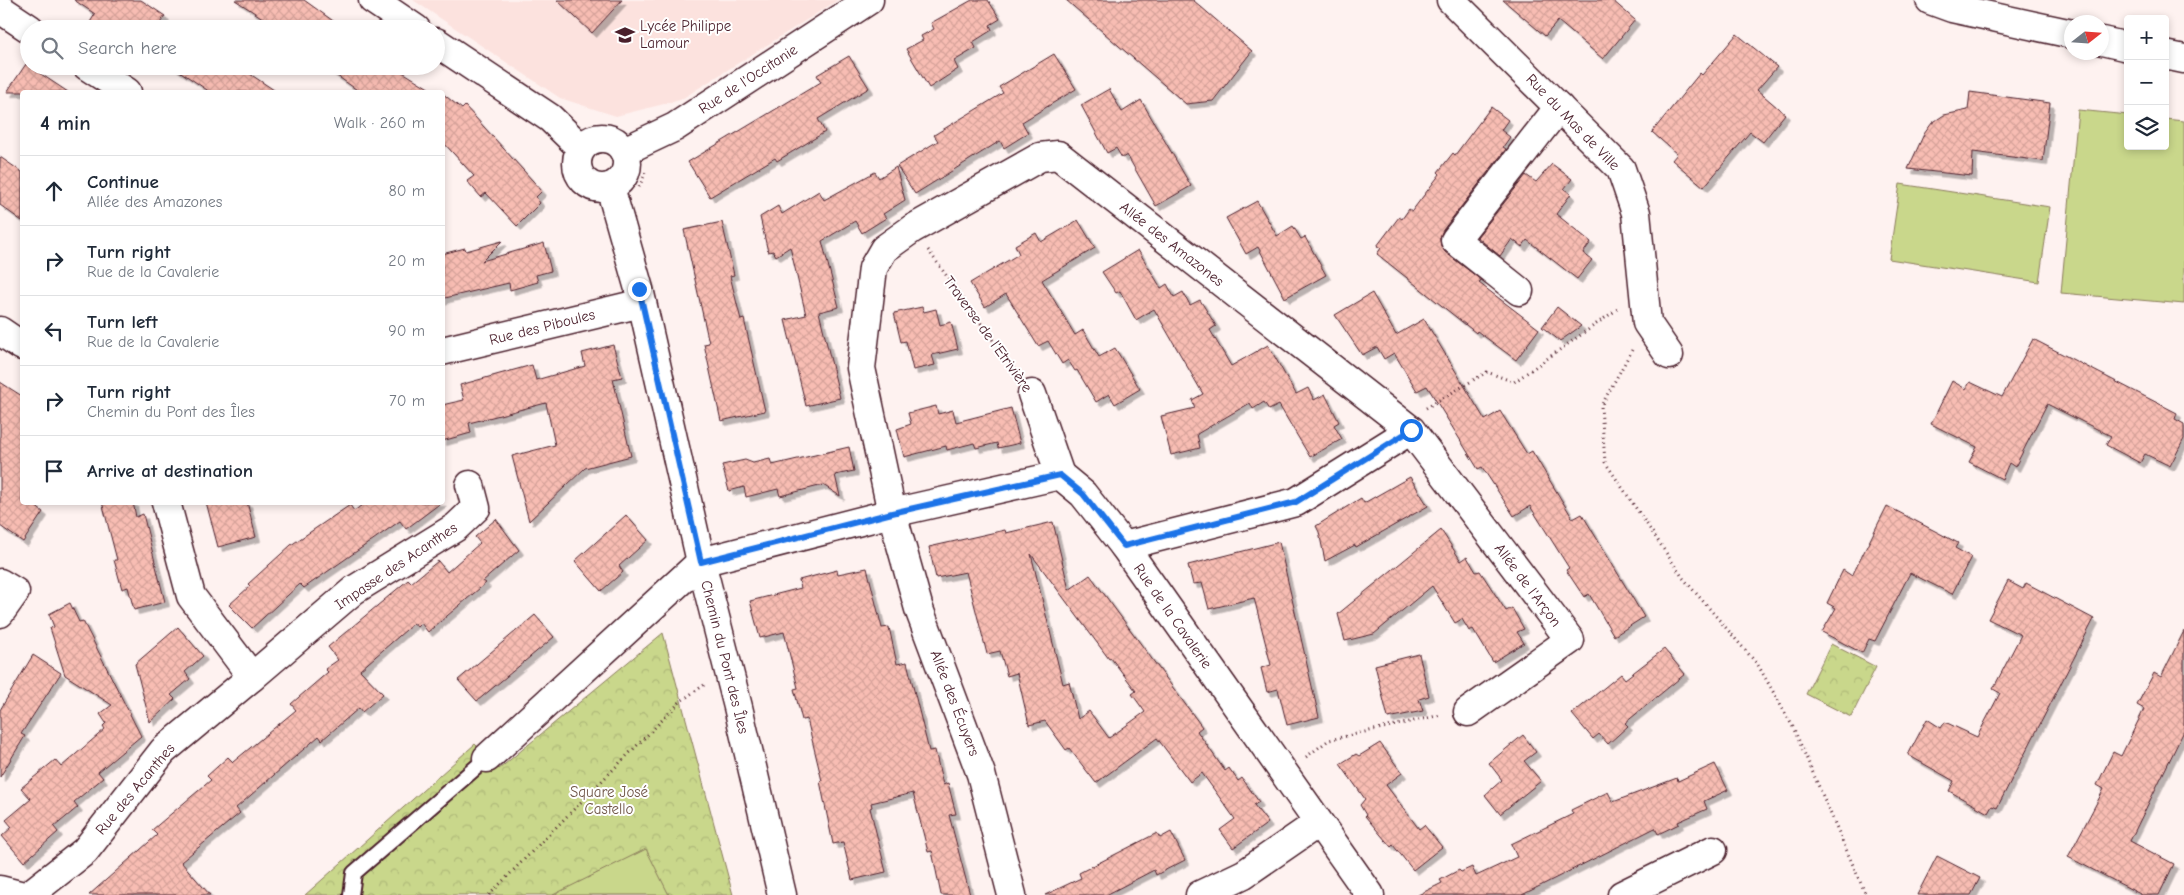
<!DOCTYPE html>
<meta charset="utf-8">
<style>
:root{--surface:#fff;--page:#f2f2f3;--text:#1f2937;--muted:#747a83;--line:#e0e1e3}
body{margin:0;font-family:"Comic Neue",sans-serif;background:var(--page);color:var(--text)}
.controls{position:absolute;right:15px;top:15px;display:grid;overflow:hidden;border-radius:5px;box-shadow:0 2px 8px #0003}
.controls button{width:45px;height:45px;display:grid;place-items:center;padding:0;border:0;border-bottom:1px solid var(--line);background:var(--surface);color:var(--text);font:25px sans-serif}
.compass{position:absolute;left:2064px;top:15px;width:45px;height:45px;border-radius:50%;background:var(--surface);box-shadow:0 2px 8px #0003;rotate:73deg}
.stop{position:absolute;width:15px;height:15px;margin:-11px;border:4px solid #1a73e8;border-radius:50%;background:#fff}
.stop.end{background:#1a73e8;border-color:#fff;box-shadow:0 1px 5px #0008}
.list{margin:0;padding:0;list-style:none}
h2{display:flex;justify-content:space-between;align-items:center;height:65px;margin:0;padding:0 20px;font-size:21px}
h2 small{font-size:16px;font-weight:400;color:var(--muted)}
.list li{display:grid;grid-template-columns:32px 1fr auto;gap:15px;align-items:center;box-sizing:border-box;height:70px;padding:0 20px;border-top:1px solid var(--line)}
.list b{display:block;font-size:19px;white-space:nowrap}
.list p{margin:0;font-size:16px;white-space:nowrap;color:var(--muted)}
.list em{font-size:16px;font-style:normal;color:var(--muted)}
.icon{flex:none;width:28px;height:28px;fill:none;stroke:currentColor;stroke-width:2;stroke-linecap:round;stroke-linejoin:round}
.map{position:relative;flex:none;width:2184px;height:895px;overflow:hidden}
.search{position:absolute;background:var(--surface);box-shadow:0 2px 8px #0003;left:20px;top:20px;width:425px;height:55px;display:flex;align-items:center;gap:12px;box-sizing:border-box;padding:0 18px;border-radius:28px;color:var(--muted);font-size:19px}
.panel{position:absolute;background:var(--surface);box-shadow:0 2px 8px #0003;left:20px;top:90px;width:425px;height:415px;border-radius:5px}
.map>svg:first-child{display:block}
.built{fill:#fce2de}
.park{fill:url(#park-crowns);stroke:#8a7b5b}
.pitch{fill:#c9d78b;stroke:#8a7b5b}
.building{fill:url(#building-cross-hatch);stroke:#4a1f2b;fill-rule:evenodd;filter:url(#shadow)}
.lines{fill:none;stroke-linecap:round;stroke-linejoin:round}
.lane-casing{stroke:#4a1f2b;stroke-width:18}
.street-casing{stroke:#4a1f2b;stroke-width:31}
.path{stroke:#4a1f2b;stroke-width:3;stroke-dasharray:1 4;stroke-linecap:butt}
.lane{stroke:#fff;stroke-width:14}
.street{stroke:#fff;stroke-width:28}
.route{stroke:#1a73e8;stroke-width:6}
.labels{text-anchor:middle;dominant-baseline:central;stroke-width:4;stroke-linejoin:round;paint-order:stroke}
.poi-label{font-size:15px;fill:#4a1f2b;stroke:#fff;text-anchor:start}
.street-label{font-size:15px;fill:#4a1f2b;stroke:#fff}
.park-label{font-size:15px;fill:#705648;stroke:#fff}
</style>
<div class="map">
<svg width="2184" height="895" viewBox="0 0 2184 895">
<defs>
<pattern id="park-crowns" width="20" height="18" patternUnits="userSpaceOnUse" patternTransform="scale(1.25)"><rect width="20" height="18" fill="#c9d78b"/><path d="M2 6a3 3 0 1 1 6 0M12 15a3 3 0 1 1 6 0" fill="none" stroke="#aeb878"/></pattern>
<pattern id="building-cross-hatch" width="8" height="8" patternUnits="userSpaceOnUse" patternTransform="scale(1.25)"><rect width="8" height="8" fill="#f8bdb3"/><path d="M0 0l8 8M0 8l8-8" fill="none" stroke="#d6a29a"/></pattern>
<filter id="shadow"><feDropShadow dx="4.5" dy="4.5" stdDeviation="0" flood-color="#0004"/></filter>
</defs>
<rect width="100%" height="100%" fill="#fef2f0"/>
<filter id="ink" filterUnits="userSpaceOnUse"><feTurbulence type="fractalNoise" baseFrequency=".02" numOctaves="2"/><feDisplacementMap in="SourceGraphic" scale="10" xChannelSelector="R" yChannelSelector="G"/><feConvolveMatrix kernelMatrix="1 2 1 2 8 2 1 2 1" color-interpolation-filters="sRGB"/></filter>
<g filter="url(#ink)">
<!-- built -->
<path class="built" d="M413 0H838L680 100 616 116 560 98Z"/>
<!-- park -->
<g class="park">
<path d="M663 633 733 895H305L475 744 499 769Z"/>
<path d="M1831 644 1876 667 1851 717 1806 694Z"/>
</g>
<!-- pitch -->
<g class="pitch">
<path d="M2078 110 2128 115V146H2165V119L2184 121V304L2061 293Z"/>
<path d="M1900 184 2050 207 2039 282 1889 259Z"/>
<path d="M646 849 669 895H553Z"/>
</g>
<!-- building -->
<g class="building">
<path d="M74 0H141L165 16 156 29H86L95 14Z"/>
<path d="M235 0H304L343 28 347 29H286L278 22 275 26Z"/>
<path d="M557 0H622L592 33Z"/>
<path d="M972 0H988L1000 19 990 25 992 30 973 42 976 48 954 61 958 69 929 88 906 49 923 40 921 36 934 29 931 23Z"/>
<path d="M1066 0H1193L1252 51 1213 101 1186 104Z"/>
<path d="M1503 0H1612L1635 20 1603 59 1558 21 1545 36Z"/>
<path d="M1737 34 1777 67 1757 90 1785 114 1763 142 1750 132 1704 187 1672 160 1677 154 1652 132 1700 73 1702 75Z"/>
<path d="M1054 54 1076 89 1022 122 1028 133 1004 148 1000 141 915 194 897 166 938 141 934 135 1003 93 999 87Z"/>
<path d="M849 56 869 88 818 119 825 132 777 161 775 158 710 197 688 162 821 82 817 75Z"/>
<path d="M26 64 68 92H7Z"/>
<path d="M172 66H238L277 92H210Z"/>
<path d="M323 66H393L435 92H360Z"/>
<path d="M1109 89 1122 112 1141 100 1191 186 1156 206 1127 155 1122 158 1116 148 1107 153 1081 105Z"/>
<path d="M1970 92 2050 103 2043 161 1973 152 1972 176 1908 169 1924 134 1932 123 1944 115 1968 110Z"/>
<path d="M442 93 462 109 465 106 542 191 536 197 540 203 517 226 486 193 481 197 467 181 474 176 442 141Z"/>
<path d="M1491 107 1508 120 1501 130 1510 137 1503 147 1506 149 1443 230 1440 238 1441 246 1445 252 1481 280 1479 283 1539 329 1516 360 1477 331 1476 333 1377 254 1381 248 1377 246 1399 217 1402 219 1409 209 1412 211 1440 174 1438 172 1453 153 1455 155Z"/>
<path d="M0 157 22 172V221L0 205Z"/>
<path d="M1552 164 1572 179 1564 189 1571 194 1556 214 1591 242 1583 253 1592 260 1577 279 1527 240 1522 247 1512 239 1500 256 1477 237 1526 175 1536 182Z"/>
<path d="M896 167 905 200 883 214 886 218 862 233 855 221 822 241 839 307 819 312 840 398 806 406 785 320 806 315 790 247 776 256 773 251 768 252 760 217 778 206 782 214 819 191 824 200 875 172 879 178Z"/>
<path d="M1257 201 1277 236 1293 226 1301 239 1305 237 1326 275 1285 298 1258 247 1246 254 1226 218Z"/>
<path d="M1078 220 1095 248 1042 280 1075 335 1083 330 1099 357 1115 348 1140 389 1115 404 1109 394 1096 402 1077 370 1075 371 1068 360 1062 364 1048 341 1038 346 1006 294 985 307 970 283 1019 254 1015 245 1036 233 1041 242Z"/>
<path d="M722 222 734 275 730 276 741 320 744 319 765 411 721 421 704 344 709 343 684 230Z"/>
<path d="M502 241 482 261 544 243 551 271 536 275 538 282 510 290 509 283 445 298 442 301V254L465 248 466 251Z"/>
<path d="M1138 250 1161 288 1167 284 1174 297 1183 292 1190 305 1200 300 1216 326 1210 330 1231 366 1268 345 1296 394 1308 388 1314 400 1325 394 1339 422 1334 425 1342 439 1310 457 1279 405 1269 410 1264 402 1253 409 1250 403 1197 434 1200 448 1171 455 1161 416 1195 408 1192 400 1203 394 1154 309 1136 320 1120 291 1116 293 1102 272Z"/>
<path d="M1372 293 1396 335 1424 319 1485 420 1500 411 1527 454 1532 451 1573 519 1582 514 1644 617 1614 636 1589 594 1584 597 1566 570 1569 568 1530 506 1514 516 1482 467 1478 469 1427 386 1417 391 1394 353 1384 359 1377 347 1362 355 1335 315Z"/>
<path d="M922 307 924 312 936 309 940 325 951 322 958 349 932 355 935 365 913 370 906 341 901 342 894 313Z"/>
<path d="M1557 307 1581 326 1560 341 1542 327Z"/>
<path d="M2033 339 2177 413 2175 419 2184 424V439L2170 466 2145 454 2140 463 2106 445 2111 436 2047 404 2015 467 2009 463 2002 479 1969 462 1977 447 1931 424 1952 381 1966 389 1970 382 2002 397Z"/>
<path d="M613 345 622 377 613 379 631 456 585 468 529 521 512 456 555 445 546 403 469 423 471 433 442 441V405L464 400 460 385 532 365 536 380 585 366 582 353Z"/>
<path d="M0 382 22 396V502H30L43 512 23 542 0 526Z"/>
<path d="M936 406 938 414 953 410 956 422 1011 408 1020 443 998 448 997 443 976 448 974 443 947 450 946 446 904 457 897 429 911 424 908 413Z"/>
<path d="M849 447 854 471 835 475 840 496 823 485 780 496 778 489 746 497 744 487 729 491 722 465 745 460 753 463 770 459 772 465Z"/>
<path d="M1410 477 1428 506 1356 547 1355 545 1325 561 1319 532 1316 526 1361 498 1364 503Z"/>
<path d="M102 502H133L136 517 143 514 165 602 134 610 128 587 122 589 114 560H117Z"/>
<path d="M206 502H247L256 537 218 547Z"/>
<path d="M366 502H442L406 529 400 521 304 588 300 584 252 628 229 605 250 586 248 584 291 545 350 505 354 511Z"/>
<path d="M1887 506 1958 543 1955 548 1971 557 1952 594 1910 573 1875 641 1869 639 1862 653 1822 632 1836 608 1827 603 1843 570 1852 576Z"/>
<path d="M626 515 648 540 619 566 623 572 601 591 575 561Z"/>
<path d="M496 519 519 550 483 581 486 583 428 632 421 623 417 627 414 623 360 670 383 694 362 712 359 708 322 740 319 736 236 808 240 813 181 862 210 895H89L157 835 152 830 211 780 207 776 228 757 233 762 296 710 291 704 328 672 325 669 338 660 328 647 408 580 411 583 438 561 447 572 480 543 475 537Z"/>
<path d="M1053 522 1069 590 1090 575 1202 727 1197 731 1225 771 1229 768 1238 781 1242 778 1259 802 1254 805 1268 823 1233 848 1220 830 1235 819 1202 773 1190 782 1157 738 1096 783 1069 748 1066 750 1045 721 1029 725 1017 673 1007 676 1000 651 987 654 966 572 936 578 929 547 1005 530 1006 533ZM1031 554 1109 659 1111 658 1136 691 1132 694 1145 712 1109 738 1089 711 1078 719 1069 682 1063 684Z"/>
<path d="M1441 530 1461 561 1467 557 1476 572 1480 571 1506 611 1512 608 1524 629 1517 632 1524 643 1493 662 1473 629 1469 631 1462 619 1455 623 1432 586 1374 634 1345 641 1338 614Z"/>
<path d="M1279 542 1319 717 1287 725 1278 689 1267 692 1261 668 1271 665 1254 598 1209 609 1202 583 1193 584 1188 565Z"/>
<path d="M867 568 882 628 889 627 897 664 907 662 929 751 935 750 943 785 948 783 956 814 949 815 970 895H941L932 851 928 852 913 793 871 803 872 807 870 808 886 872 852 880 843 842 833 844 820 781H822L807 719 802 720 794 689 798 688 784 632 760 638 750 601 801 588 799 580 837 570 838 574Z"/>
<path d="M2008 581 2023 589 2026 583 2094 619 1997 808 1992 806 1988 813 1949 791 1954 781 1908 755 1927 719 1941 728 1945 722 1977 737 2000 693 1993 689 2021 635 1988 619Z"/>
<path d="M70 603 79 622 83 621 141 736 98 772 103 778 74 802 78 807 54 827 58 832 24 862 2 836 12 827 6 820 31 799 21 788 55 760 61 767 105 729 103 726 106 723 100 714 112 705 65 675 50 628 54 627 49 614Z"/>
<path d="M535 615 554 637 477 701 458 680Z"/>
<path d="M178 627 203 656 185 672 190 679 171 695 175 699 150 722 135 664Z"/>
<path d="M2184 631V731L2130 841 2174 864 2159 895H2142L2068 857 2104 789 2097 785 2113 752 2121 756 2144 709 2137 705 2154 673 2161 677Z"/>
<path d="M1664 649 1685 674 1625 723 1628 726 1608 744 1599 734 1593 739 1572 714 1621 674 1625 679Z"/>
<path d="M1419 654 1429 696 1419 699 1423 711 1388 718 1375 665Z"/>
<path d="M33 655 61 673 21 734 25 736 0 777V710Z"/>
<path d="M1523 735 1536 752 1524 761 1541 781 1500 814 1485 795 1502 780 1489 763Z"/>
<path d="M1380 743 1402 773 1386 785 1419 829 1424 825 1442 847 1413 870 1393 845 1391 847 1365 816 1366 815 1360 805 1365 799 1340 764 1356 754 1359 756Z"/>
<path d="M1715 764 1728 790 1704 801 1707 809 1678 822 1679 824 1658 834 1655 828 1522 895H1418L1442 883 1440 880 1459 870 1461 872 1472 867 1476 876 1517 857 1511 844 1573 814 1571 810 1608 792 1613 802 1677 778 1678 781Z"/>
<path d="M1171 832 1185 860 1156 875 1154 870 1106 895H1045L1081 878 1079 873 1157 833 1160 838Z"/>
<path d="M1937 856 1980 878 1971 895H1917Z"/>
</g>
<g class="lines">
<defs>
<path id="lane" d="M351 895 354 873 487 758"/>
<g id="street">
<path d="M373 0 416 29"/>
<path d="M1451 0 1621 169 1636 213 1647 323 1669 355"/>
<path d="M1930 0 1952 8 2072 34"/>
<path d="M0 9 30 29"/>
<path d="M2102 41 2128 47"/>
<path d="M436 42 550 118 581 148"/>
<path d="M2165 55 2184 59"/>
<path d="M87 66 127 92"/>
<circle cx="602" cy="163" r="25"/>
<path d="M624 151 675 127 869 0"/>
<path d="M610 187 639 289 701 562 738 707 782 895"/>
<path d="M1519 291 1455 240 1559 107"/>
<path d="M0 331 22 346"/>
<path d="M442 351 642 303"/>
<path d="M1032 394 1060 475"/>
<path d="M1124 546 1296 502 1411 430"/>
<path d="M0 583 15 592 0 613"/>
<path d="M252 677 354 590 456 527 476 508 470 485"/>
<path d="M487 758 701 562 892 513 1060 475 1083 494 1124 546 1370 895"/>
<path d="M0 890 20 895"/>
<path d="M29 895 85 851 163 751 252 677 191 596 166 502"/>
<path d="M1012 895 981 774 919 609 892 513 861 368 873 268 884 249 912 229 1040 157 1058 155 1411 430 1570 640 1468 712"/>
<path d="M1200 895 1244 874 1318 823"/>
<path d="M1622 895 1713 850"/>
</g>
</defs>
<!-- lane casing -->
<use href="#lane" class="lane-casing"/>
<!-- street casing -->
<use href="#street" class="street-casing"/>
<!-- path -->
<g class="path">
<path d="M639 187 646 172"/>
<path d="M928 250 1016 372"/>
<path d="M1632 350 1601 406 1605 462 1683 578 1758 665 1793 727 1866 895"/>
<path d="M1426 408 1487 372 1514 382 1619 308"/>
<path d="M1306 757 1329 740 1441 715"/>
<path d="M489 895 681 701 704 685"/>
</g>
<!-- lane -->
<use href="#lane" class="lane"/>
<!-- street -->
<use href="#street" class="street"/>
</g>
</g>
<g class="lines" filter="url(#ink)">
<!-- route -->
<path class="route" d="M639 289 701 562 892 513 1060 475 1083 494 1124 546 1296 502 1411 430"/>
</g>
<!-- icons -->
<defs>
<symbol id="school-bare" viewBox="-9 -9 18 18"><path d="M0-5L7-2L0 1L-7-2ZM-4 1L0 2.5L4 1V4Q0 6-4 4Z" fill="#4a1f2b" stroke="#fff" stroke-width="2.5" paint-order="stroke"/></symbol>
</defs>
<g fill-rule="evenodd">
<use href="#school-bare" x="611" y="21" width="28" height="28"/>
</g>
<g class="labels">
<!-- poi labels -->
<g class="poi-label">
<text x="640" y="26">Lycée Philippe<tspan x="640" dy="17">Lamour</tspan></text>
</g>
<!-- street labels -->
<g class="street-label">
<text transform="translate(748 79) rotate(-33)">Rue de l'Occitanie</text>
<text transform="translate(1573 122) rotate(46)">Rue du Mas de Ville</text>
<text transform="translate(1172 244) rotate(38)">Allée des Amazones</text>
<text transform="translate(542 327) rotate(-14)">Rue des Piboules</text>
<text transform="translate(988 334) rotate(54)">Traverse de l'Etrivière</text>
<text transform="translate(396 566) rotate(-34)">Impasse des Acanthes</text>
<text transform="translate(1528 585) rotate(53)">Allée de l'Arçon</text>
<text transform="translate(1173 616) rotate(55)">Rue de la Cavalerie</text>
<text transform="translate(725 657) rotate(76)">Chemin du Pont des Îles</text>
<text transform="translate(955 703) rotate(69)">Allée des Écuyers</text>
<text transform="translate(135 789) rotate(-50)">Rue des Acanthes</text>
</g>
<!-- park labels -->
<g class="park-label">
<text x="609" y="792">Square José<tspan x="609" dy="17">Castello</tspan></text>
</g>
</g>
</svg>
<div class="controls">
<button>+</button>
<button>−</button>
<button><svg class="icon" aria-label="layers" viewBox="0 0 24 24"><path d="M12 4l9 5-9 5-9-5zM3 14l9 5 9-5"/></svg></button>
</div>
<svg class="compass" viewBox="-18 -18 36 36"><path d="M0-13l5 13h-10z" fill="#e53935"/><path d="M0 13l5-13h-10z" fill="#747a83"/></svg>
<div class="stop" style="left:1411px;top:430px"></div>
<div class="stop end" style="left:639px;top:289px"></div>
<div class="search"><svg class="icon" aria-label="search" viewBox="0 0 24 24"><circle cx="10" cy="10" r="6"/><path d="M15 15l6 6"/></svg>Search here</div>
<section class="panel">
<h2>4 min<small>Walk · 260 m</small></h2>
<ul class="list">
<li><svg class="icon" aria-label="ahead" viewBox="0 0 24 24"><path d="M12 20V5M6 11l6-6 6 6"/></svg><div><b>Continue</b><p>Allée des Amazones</p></div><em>80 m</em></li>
<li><svg class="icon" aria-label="right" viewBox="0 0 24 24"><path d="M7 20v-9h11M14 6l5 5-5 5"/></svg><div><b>Turn right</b><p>Rue de la Cavalerie</p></div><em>20 m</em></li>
<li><svg class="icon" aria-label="left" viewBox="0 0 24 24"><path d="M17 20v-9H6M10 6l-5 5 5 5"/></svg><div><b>Turn left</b><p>Rue de la Cavalerie</p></div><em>90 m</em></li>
<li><svg class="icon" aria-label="right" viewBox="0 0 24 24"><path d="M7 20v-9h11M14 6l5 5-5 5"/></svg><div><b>Turn right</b><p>Chemin du Pont des Îles</p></div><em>70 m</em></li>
<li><svg class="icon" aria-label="arrive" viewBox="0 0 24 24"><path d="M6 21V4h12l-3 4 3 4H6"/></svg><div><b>Arrive at destination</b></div></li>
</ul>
</section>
</div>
